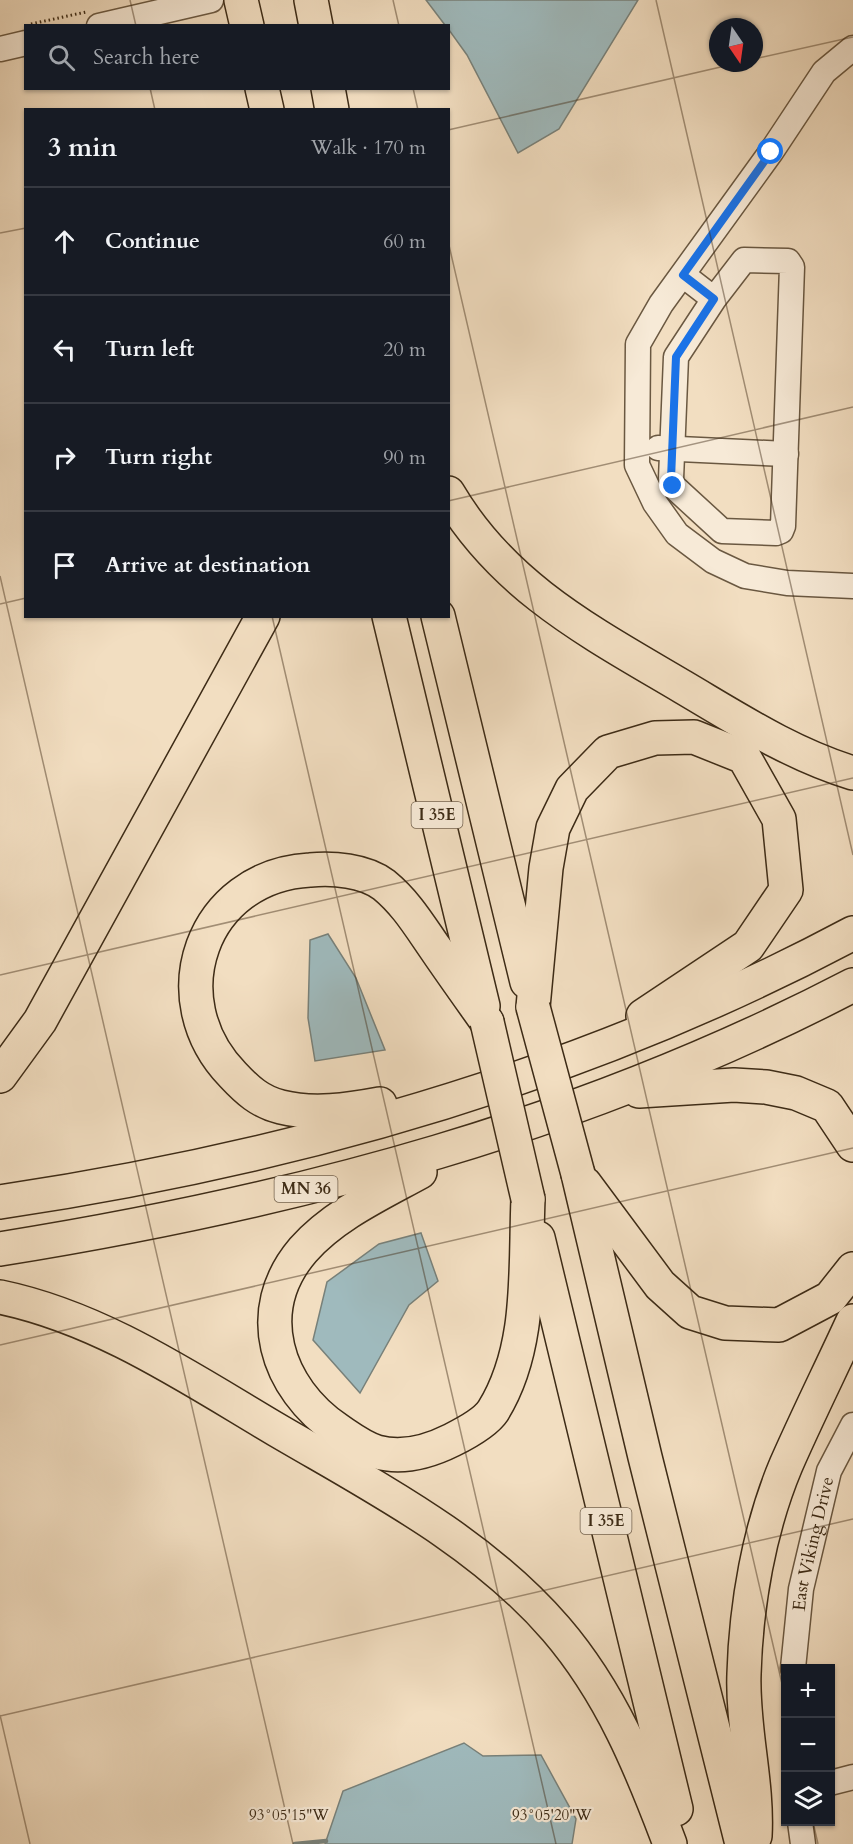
<!DOCTYPE html>
<meta charset="utf-8">
<style>
:root{--surface:#171b24;--page:#242831;--text:#f1f3f6;--muted:#9ea1a6;--line:#363941}
body{margin:0;font-family:Cardo,serif;background:var(--page);color:var(--text)}
.controls{position:absolute;right:18px;bottom:18px;display:grid;overflow:hidden;border-radius:0px;box-shadow:0 2px 4px #0004}
.controls button{width:54px;height:54px;display:grid;place-items:center;padding:0;border:0;border-bottom:2px solid var(--line);background:var(--surface);color:var(--text);font:30px sans-serif}
.compass{position:absolute;left:709px;top:18px;width:54px;height:54px;border-radius:50%;background:var(--surface);box-shadow:0 2px 4px #0004;rotate:167deg}
.stop{position:absolute;width:18px;height:18px;margin:-14px;border:4px solid #1a73e8;border-radius:50%;background:#fff}
.stop.end{background:#1a73e8;border-color:#fff;box-shadow:0 2px 6px #0008}
.list{margin:0;padding:0;list-style:none}
h2{display:flex;justify-content:space-between;align-items:center;height:78px;margin:0;padding:0 24px;font-size:26px}
h2 small{font-size:20px;font-weight:400;color:var(--muted)}
.list li{display:grid;grid-template-columns:39px 1fr auto;gap:18px;align-items:center;box-sizing:border-box;height:108px;padding:0 24px;border-top:2px solid var(--line)}
.list b{display:block;font-size:22px;white-space:nowrap}
.list em{font-size:20px;font-style:normal;color:var(--muted)}
.icon{flex:none;width:33px;height:33px;fill:none;stroke:currentColor;stroke-width:2;stroke-linecap:round;stroke-linejoin:round}
.map{position:relative;flex:none;width:853px;height:1844px;overflow:hidden}
.search{position:absolute;background:var(--surface);box-shadow:0 2px 4px #0004;left:24px;top:24px;width:426px;height:66px;display:flex;align-items:center;gap:15px;box-sizing:border-box;padding:0 21px;border-radius:0px;color:var(--muted);font-size:22px}
.panel{position:absolute;background:var(--surface);box-shadow:0 2px 4px #0004;left:24px;top:108px;width:426px;height:510px;border-radius:0px}
.map>svg:first-child{display:block}
.water{fill:#9fbabd;stroke:#78817a;stroke-width:1.5}
.lines{fill:none;stroke-linecap:round;stroke-linejoin:round}
.stream{stroke:#78817a;stroke-width:4.5}
.minor-casing{stroke:#6a5841;stroke-width:27}
.highway-casing{stroke:#3d2b16;stroke-width:36}
.path{stroke:#3d2b16;stroke-width:3;stroke-dasharray:1.5 3;stroke-linecap:butt}
.minor{stroke:#f7ead7;stroke-width:24}
.highway{stroke:#f2dec1;stroke-width:33}
.highway-bridge-casing{stroke:#3d2b16;stroke-width:36;stroke-linecap:butt}
.highway-bridge{stroke:#f2dec1;stroke-width:33}
.route{stroke:#1a73e8;stroke-width:8}
.ticks{fill:none;stroke:#3d2b16;stroke-width:1.5;stroke-opacity:0.45}
.labels{text-anchor:middle;dominant-baseline:central;stroke-width:4.5;stroke-linejoin:round;paint-order:stroke}
.shield{fill:#f7ead7;stroke:#756450;stroke-width:1.5}
.shield-label{font-size:16px;font-weight:bold;fill:#3d2b16}
.street-label{font-size:18px;fill:#3d2b16;stroke:#f7ead7}
.ticks-label{font-size:15px;text-anchor:middle;fill:#3d2b16;stroke:#f7ead7;stroke-width:4.5;stroke-linejoin:round;paint-order:stroke}
</style>
<div class="map">
<svg width="853" height="1844" viewBox="0 0 853 1844">
<rect width="100%" height="100%" fill="#f2dec1"/>
<filter id="stains"><feTurbulence type="fractalNoise" baseFrequency=".00333" numOctaves="4"/><feColorMatrix values="0 0 0 0 .2 0 0 0 0 .09 0 0 0 0 .02 0 0 0 .5 -.17"/></filter>
<radialGradient id="worn" r=".72"><stop offset=".6" stop-color="#630" stop-opacity="0"/><stop offset="1" stop-color="#630" stop-opacity=".3"/></radialGradient>
<!-- water -->
<g class="water">
<path d="M426 0H638L559 129 518 153 467 55 449 30 448 26 445 25Z"/>
<path d="M328 934 356 978 385 1050 315 1061 308 1018 310 940Z"/>
<path d="M421 1233 438 1281 409 1305 360 1393 313 1340 327 1282 379 1244Z"/>
<path d="M464 1743 483 1756 541 1755 576 1819 572 1844H325L343 1791Z"/>
</g>
<g class="lines">
<!-- stream -->
<path class="stream" d="M295 1844 326 1841"/>
<defs>
<g id="minor">
<path d="M99 26 211 0"/>
<path d="M853 48 824 72 771 152 661 304 638 344 637 465 655 503 677 534 713 561 745 576 787 583 853 586"/>
<path d="M0 49 26 43"/>
<path d="M683 275 714 299 676 357 671 479 673 486 722 531 776 533 781 531 783 526 792 267 788 261 744 260 714 299"/>
<path d="M658 448 786 454"/>
<path id="s1" d="M793 1668 801 1589 829 1471 853 1425"/>
<path d="M830 1783 853 1777"/>
<path d="M800 1822 803 1844"/>
</g>
<g id="highway">
<path d="M241 0 247 26"/>
<path d="M311 0 316 26"/>
<path d="M262 88 267 110"/>
<path d="M328 88 332 110"/>
<path d="M448 493C504 588 592 633 683 687 739 720 791 754 853 773"/>
<path d="M389 616 483 1006"/>
<path d="M438 616 527 982"/>
<path d="M533 1007 546 868 553 828 572 789 608 752 655 738 694 737 744 757 779 819 786 890 748 946 643 1016"/>
<path d="M0 1076 40 1021 263 616"/>
<path d="M639 1091 734 1085 766 1087 796 1093 827 1106 853 1145"/>
<path d="M380 1104C348 1110 313 1115 281 1107 260 1102 247 1090 233 1075 159 999 201 876 310 870 333 868 364 870 384 885 406 903 419 925 435 948 452 973 470 998 487 1022"/>
<path d="M420 1172C380 1194 334 1215 303 1250 251 1311 276 1388 338 1430 350 1438 363 1448 377 1452 402 1459 430 1451 452 1440 464 1434 485 1423 493 1411 532 1348 525 1270 528 1199"/>
<path d="M578 1174 645 1457 742 1844"/>
<path d="M585 1184 660 1285 690 1312 725 1323 779 1325 830 1298 853 1269"/>
<path d="M0 1202C295 1158 589 1074 853 933"/>
<path d="M538 1238 676 1809"/>
<path d="M0 1249C300 1201 582 1126 853 985"/>
<path d="M0 1297C101 1318 189 1378 277 1430 376 1488 480 1541 556 1629 611 1693 641 1767 670 1844"/>
<path d="M755 1836C758 1782 742 1728 744 1674 746 1605 759 1529 786 1465 807 1417 831 1369 853 1321"/>
</g>
</defs>
<!-- minor casing -->
<use href="#minor" class="minor-casing"/>
<!-- highway casing -->
<use href="#highway" class="highway-casing"/>
<!-- path -->
<path class="path" d="M31 24 86 12"/>
<!-- minor -->
<use href="#minor" class="minor"/>
<!-- highway -->
<use href="#highway" class="highway"/>
<defs>
<g id="highway-bridge">
<path d="M533 1007 578 1174"/>
<path d="M487 1022 528 1199"/>
</g>
</defs>
<!-- highway-bridge casing -->
<use href="#highway-bridge" class="highway-bridge-casing"/>
<!-- highway-bridge -->
<use href="#highway-bridge" class="highway-bridge"/>
</g>
<g class="lines">
<!-- route -->
<path class="route" d="M673 486 671 479 676 357 714 299 683 275 771 152"/>
</g>
<!-- ticks -->
<path class="ticks" d="M130 0 136 26M393 0 399 26M656 0 853 855M754 59 853 37M150 88 155 110M413 88 418 110M448 130 738 63M0 233 26 228M448 241 786 1701M448 501 853 407M0 576 293 1844M0 604 26 598M272 616 556 1844M0 975 853 778M0 1345 853 1148M0 1715 30 1844M0 1716 853 1519M813 1822 818 1844"/>
<g class="labels">
<!-- shield labels -->
<g class="shield">
<rect x="411.5" y="802" width="51" height="26" rx="4.5"/>
<rect x="274.5" y="1176" width="63" height="26" rx="4.5"/>
<rect x="580.5" y="1508" width="51" height="26" rx="4.5"/>
</g>
<g class="shield-label">
<text x="437" y="815">I 35E</text>
<text x="306" y="1189">MN 36</text>
<text x="606" y="1521">I 35E</text>
</g>
<!-- street labels -->
<g class="street-label">
<text stroke="none"><textPath href="#s1" startOffset="126">East Viking Drive</textPath></text>
</g>
</g>
<g class="ticks-label">
<text x="289" y="1820">93°05'15"W</text>
<text x="552" y="1820">93°05'20"W</text>
</g>
<rect width="100%" height="100%" filter="url(#stains)"/>
<rect width="100%" height="100%" fill="url(#worn)"/>
</svg>
<div class="controls">
<button>+</button>
<button>−</button>
<button><svg class="icon" aria-label="layers" viewBox="0 0 24 24"><path d="M12 4l9 5-9 5-9-5zM3 14l9 5 9-5"/></svg></button>
</div>
<svg class="compass" viewBox="-18 -18 36 36"><path d="M0-13l5 13h-10z" fill="#e53935"/><path d="M0 13l5-13h-10z" fill="#9ea1a6"/></svg>
<div class="stop" style="left:771px;top:152px"></div>
<div class="stop end" style="left:673px;top:486px"></div>
<div class="search"><svg class="icon" aria-label="search" viewBox="0 0 24 24"><circle cx="10" cy="10" r="6"/><path d="M15 15l6 6"/></svg>Search here</div>
<section class="panel">
<h2>3 min<small>Walk · 170 m</small></h2>
<ul class="list">
<li><svg class="icon" aria-label="ahead" viewBox="0 0 24 24"><path d="M12 20V5M6 11l6-6 6 6"/></svg><div><b>Continue</b></div><em>60 m</em></li>
<li><svg class="icon" aria-label="left" viewBox="0 0 24 24"><path d="M17 20v-9H6M10 6l-5 5 5 5"/></svg><div><b>Turn left</b></div><em>20 m</em></li>
<li><svg class="icon" aria-label="right" viewBox="0 0 24 24"><path d="M7 20v-9h11M14 6l5 5-5 5"/></svg><div><b>Turn right</b></div><em>90 m</em></li>
<li><svg class="icon" aria-label="arrive" viewBox="0 0 24 24"><path d="M6 21V4h12l-3 4 3 4H6"/></svg><div><b>Arrive at destination</b></div></li>
</ul>
</section>
</div>
